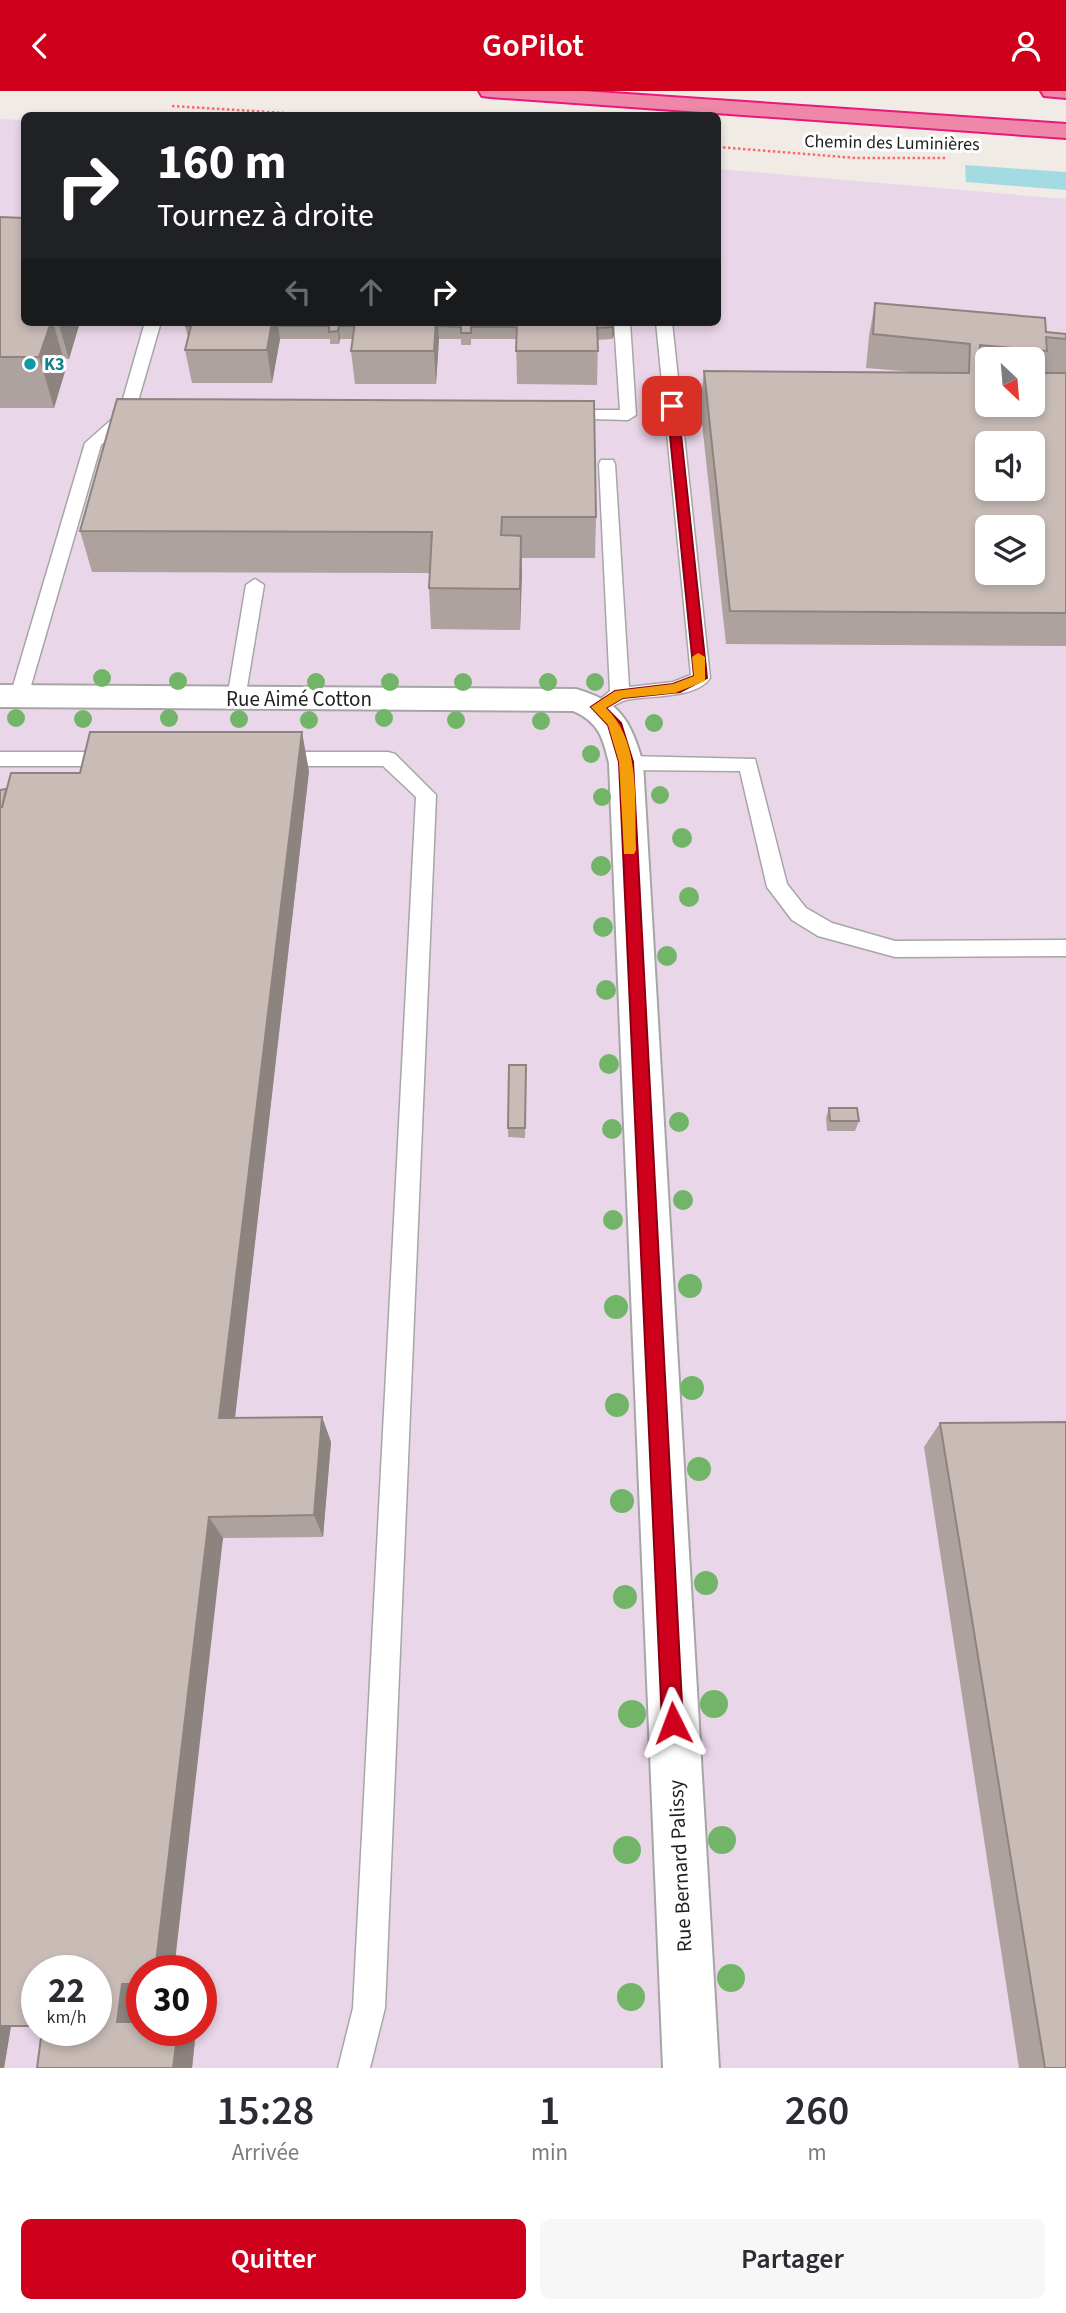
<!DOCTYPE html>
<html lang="fr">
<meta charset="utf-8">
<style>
body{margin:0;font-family:"Source Sans 3",sans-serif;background:#f7f7f7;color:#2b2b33;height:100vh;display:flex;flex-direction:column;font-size:26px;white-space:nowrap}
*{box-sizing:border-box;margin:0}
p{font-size:23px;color:#7c7c81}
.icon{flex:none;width:38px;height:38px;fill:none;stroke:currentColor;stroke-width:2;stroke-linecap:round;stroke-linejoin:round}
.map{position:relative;height:1977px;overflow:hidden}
.side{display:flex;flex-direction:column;background:#fff;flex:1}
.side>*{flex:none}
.guide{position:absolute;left:21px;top:21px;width:700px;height:214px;border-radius:10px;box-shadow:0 4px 10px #0003;background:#202124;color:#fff;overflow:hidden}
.needle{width:46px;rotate:154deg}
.buttons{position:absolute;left:975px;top:256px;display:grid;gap:14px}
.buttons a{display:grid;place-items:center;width:70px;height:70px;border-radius:10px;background:#fff;box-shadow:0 4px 10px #0003;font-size:35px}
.speed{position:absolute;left:21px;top:1864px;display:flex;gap:14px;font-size:35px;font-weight:700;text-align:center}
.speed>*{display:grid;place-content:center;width:91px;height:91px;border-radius:50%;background:#fff;box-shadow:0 4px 10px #0003;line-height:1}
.speed small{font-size:18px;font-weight:400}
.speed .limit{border:10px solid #d22;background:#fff;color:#111}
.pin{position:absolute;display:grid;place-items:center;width:60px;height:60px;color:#fff;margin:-30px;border-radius:14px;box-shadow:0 4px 10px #0006}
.me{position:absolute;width:77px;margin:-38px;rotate:357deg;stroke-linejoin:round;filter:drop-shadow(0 0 5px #0008)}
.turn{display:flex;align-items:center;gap:24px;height:147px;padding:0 21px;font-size:32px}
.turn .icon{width:91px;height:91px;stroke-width:2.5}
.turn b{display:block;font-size:49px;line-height:60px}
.lanes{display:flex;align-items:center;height:66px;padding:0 21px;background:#0003;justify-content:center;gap:35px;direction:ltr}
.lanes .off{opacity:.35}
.eta{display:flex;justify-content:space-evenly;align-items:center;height:119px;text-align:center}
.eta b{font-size:42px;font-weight:600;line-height:49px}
.button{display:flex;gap:14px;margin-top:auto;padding:14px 21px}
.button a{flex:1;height:80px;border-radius:10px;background:#ce001c;color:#fff;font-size:28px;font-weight:600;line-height:80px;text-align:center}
.button a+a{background:#f7f7f7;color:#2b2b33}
header{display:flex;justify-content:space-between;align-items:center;height:91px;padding:0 21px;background:#ce001c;color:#fff;font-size:32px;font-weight:600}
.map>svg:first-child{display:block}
</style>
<header><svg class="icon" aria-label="back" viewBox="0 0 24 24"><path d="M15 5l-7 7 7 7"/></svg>GoPilot<svg class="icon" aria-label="person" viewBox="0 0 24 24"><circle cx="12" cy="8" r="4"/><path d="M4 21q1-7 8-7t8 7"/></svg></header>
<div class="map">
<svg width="1066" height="1977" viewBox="0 0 1066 1977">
<rect width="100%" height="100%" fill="#f1ebe5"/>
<path fill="#ead6e9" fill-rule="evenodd" d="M0,28l24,1v202h694v-153l348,30v1869h-1066zM987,268h45v45h-45zM987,352h45v45h-45zM987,436h45v45h-45zM37,1880h59v59h-59zM142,1880h59v59h-59z"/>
<path fill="#a2dce2" d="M965,74l101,7v18l-100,-8z"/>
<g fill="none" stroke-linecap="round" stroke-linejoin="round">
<g stroke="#a6a6a6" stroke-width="3">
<g id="lane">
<path d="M145,231h16l-27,93 -33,30 -73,251 -2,5h-14l-2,-5 75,-253 34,-30z"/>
<path d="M614,231h16l6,93 -8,5 -71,-2 -2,-3 2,-3 6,-2h57z"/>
<path d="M656,231h16l38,356c-13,21 -62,17 -84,22 -7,2 -13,7 -20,9l-7,-2 -2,-5 13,-11 -11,-227 2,-4h12l2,4 14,223 44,-5 18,-7z"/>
<path d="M255,488l9,6 -19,114 -2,5h-14l-2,-5 19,-114z"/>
<path d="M0,661h114l7,2 3,5 -3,5 -7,2h-114z"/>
<path d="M278,661h110l7,2 41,41 -51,1213 -15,60h-32l15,-60 63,-1211 -33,-31h-105l-7,-2 -3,-5 3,-5z"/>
<path d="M626,665l129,3 32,125 19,24 26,15 63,18 171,-1v16l-171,1 -77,-21 -26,-16 -25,-33 -27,-116 -114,-1 -7,-2 -3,-5 3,-5z"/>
</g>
</g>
<g stroke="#a6a6a6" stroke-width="4">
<path id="street" d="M0,594l576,4c45,13 54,31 67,74l76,1305h-56l-54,-1305c-6,-25 -10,-41 -36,-52l-573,-4z"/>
</g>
<g stroke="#e9187b" stroke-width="4">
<g id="highway">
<path d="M479,0h104l483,33v14l-576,-41 -8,-1z"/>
<path d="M1041,0h25v7l-22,-2z"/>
</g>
</g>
<g stroke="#ff676c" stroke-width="2.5" stroke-dasharray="2.5 2.5" stroke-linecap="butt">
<path d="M172,15l145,9"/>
<path d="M718,56l138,11h90"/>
</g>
<use href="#lane" fill="#fff" fill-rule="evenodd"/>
<use href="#street" fill="#fff" fill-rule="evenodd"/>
<use href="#highway" fill="#ee87a8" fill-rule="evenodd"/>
</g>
<g fill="#72b569">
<circle cx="102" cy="587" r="9"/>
<circle cx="178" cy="590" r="9"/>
<circle cx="316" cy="591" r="9"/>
<circle cx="390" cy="591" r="9"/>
<circle cx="463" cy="591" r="9"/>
<circle cx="548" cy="591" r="9"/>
<circle cx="595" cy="591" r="9"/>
<circle cx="16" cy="627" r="9"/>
<circle cx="169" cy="627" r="9"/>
<circle cx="384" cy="627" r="9"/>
<circle cx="83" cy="628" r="9"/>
<circle cx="239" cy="628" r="9"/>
<circle cx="309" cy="629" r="9"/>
<circle cx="456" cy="629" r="9"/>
<circle cx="541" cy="630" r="9"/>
<circle cx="654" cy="632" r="9"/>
<circle cx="591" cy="663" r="9"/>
<circle cx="660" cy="704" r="9"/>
<circle cx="602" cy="706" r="9"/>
<circle cx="682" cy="747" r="10"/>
<circle cx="601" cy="775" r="10"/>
<circle cx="689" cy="806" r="10"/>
<circle cx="603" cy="836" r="10"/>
<circle cx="667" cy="865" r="10"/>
<circle cx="606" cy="899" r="10"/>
<circle cx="609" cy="973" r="10"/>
<circle cx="679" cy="1031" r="10"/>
<circle cx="612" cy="1038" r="10"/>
<circle cx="683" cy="1109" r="10"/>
<circle cx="613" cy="1129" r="10"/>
<circle cx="690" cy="1195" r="12"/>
<circle cx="616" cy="1216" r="12"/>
<circle cx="692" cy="1297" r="12"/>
<circle cx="617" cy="1314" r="12"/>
<circle cx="699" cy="1378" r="12"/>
<circle cx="622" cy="1410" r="12"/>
<circle cx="706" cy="1492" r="12"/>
<circle cx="625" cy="1506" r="12"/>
<circle cx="714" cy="1613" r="14"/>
<circle cx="632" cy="1623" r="14"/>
<circle cx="722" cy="1749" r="14"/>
<circle cx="627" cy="1759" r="14"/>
<circle cx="731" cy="1887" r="14"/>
<circle cx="631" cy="1906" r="14"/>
</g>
<g fill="#ada29d" fill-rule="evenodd">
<path d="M0,126l24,105h56l-11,37h-5l2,9 -12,40h-54z"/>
<path d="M875,212l171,29 20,2v312l-340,-2 -26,-239 4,-34 209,1 -47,-4 3,-32zM987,268h45v45h-45z"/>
<path d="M184,231l430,1v12l-2,4 -14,1 -1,45 -80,-1 -1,-45h-45v6h-10v-6h-22l-3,45h-81l-4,-33 2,-12h-13l-1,5h-9v-5h-50l-8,44h-80l-7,-33 3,-13z"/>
<path d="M117,308l479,118 -1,41h-73l-2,72 -89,-1 -2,-41 1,-15 -338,-1 -12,-41z"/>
<path d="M309,680l-74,647 87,-1 9,25 -8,95 -100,1 -81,433v21l-4,30 4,8h54l-4,38h-155l59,-97 -85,55 -7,42 2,-1279 74,-16z"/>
<path d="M509,974h17l-1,73 -17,-1z"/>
<path d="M829,1017l30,13 -4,10h-28l-1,-13z"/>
<path d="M940,1332l126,645h-47l-95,-621z"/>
</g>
<g fill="#8d8480">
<path d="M46,231h7l13,46 -12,40 -15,-51z"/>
<path d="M58,231h22l-11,37z"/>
<path d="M272,231h11l-5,4 2,13 -8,44 -5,-33z"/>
<path d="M436,231h4l-2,4 1,13 -3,45 -2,-33z"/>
<path d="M614,232v12l-2,4v-12z"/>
<path d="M339,235l1,13 -1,5 -1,-13z"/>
<path d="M521,445l1,40 -2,54v-41z"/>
<path d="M302,641l7,39 -77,672 -13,-25z"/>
<path d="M322,1326l9,25 -8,95 -9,-22z"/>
<path d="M209,1426l14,21 -49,433h-19z"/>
<path d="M122,1893l20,2 -4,36h-21z"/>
<path d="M0,1935h11l-7,42h-4z"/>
<path d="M178,1939h18l-4,38h-19z"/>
</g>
<g fill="#c9bcb7" stroke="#8d8480" stroke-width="2" fill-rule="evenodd">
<path d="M0,126l24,1v104h27l-12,35h-39z"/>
<path d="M875,212l170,15 1,14 20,2v5l-20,-2 1,14 -67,-6 -1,28h8v31h45v-31h34v240l-336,-2 -26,-240 265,2 1,-29 -97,-10zM987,352h45v45h-45zM987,436h45v45h-45z"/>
<path d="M184,231h8l-1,4h-5z"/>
<path d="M192,231h80l-5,28h-82z"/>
<path d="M279,231h76l-1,4h-15l-1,5 -9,1v-6h-51z"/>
<path d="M355,231h81l-2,29h-83z"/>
<path d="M439,231h78v5h-46v6h-10v-6l-23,-1z"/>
<path d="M517,231h80l1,29h-82z"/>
<path d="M597,231h16l1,1 -2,4 -15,1z"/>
<path d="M117,308l477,2 2,116h-94l-1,18 20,1 -1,53 -91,-1 3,-56 -352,-1z"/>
<path d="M90,641h212l-83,686 103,-1 -8,98 -105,2 -54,454h-13v13h-20l-5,38h25v8h36l-5,38h-136l5,-38h54v-59h-59v55h-37v-1219h2l9,-34h69z"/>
<path d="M6,698l-4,18h-2v-17z"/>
<path d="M509,974h17l-1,63h-17z"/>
<path d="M829,1017h28l2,13h-29z"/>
<path d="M1066,1331v646h-21l-105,-645z"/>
</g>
<path fill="#ce001c" stroke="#860012" stroke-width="2" d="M672,312l6,3 29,272 -27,14 -57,6 -17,10 15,15 12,39 50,961 -3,8 -7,3 -8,-3 -3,-8 -43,-961 -11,-37 -17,-18 24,-16 58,-7 21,-8 -27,-270z"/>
<path fill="#f59e0b" d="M698,562l7,4v24l-30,12 -52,5 -17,10c36,34 28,96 30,142l-2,4h-10l-5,-92 -11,-37 -17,-18 24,-16 58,-7 21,-8 -2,-19z"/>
<circle fill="#0f9aa8" stroke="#fff" stroke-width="2.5" cx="30" cy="273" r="7"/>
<g text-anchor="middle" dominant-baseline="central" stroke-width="6" stroke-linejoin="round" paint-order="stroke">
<g font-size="18" fill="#1f1f1f" stroke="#fff">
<text transform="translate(892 52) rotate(1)">Chemin des Luminières</text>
</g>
<g font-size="18" font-weight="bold" fill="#0d838f" stroke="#fff" text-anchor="start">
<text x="44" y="273">K3</text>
</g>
<g font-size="21" fill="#1f1f1f" stroke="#fff">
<text x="299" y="608">Rue Aimé Cotton</text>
<text transform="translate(680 1775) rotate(-93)">Rue Bernard Palissy</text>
</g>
</g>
</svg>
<div class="buttons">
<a><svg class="needle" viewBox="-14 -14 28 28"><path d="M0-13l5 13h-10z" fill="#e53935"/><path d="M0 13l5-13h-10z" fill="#7c7c81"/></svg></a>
<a><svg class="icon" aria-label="sound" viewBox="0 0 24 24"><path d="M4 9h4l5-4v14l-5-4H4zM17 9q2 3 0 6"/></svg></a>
<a><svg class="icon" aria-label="layers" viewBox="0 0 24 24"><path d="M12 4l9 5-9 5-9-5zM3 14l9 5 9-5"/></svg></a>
</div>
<div class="speed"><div>22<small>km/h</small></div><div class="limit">30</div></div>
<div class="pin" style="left:672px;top:315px;background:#d93025"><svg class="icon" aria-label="arrive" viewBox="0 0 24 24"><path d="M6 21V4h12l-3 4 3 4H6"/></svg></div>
<svg class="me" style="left:673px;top:1632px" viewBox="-20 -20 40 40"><path d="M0-17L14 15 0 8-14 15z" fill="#ce001c" stroke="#fff" stroke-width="4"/></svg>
<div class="guide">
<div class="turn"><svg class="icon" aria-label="right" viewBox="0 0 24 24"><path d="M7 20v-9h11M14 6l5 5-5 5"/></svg><div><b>160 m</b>Tournez à droite</div></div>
<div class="lanes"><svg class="icon off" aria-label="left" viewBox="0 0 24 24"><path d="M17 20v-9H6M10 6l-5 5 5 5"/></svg><svg class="icon off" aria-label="ahead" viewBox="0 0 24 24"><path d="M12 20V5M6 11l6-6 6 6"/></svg><svg class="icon" aria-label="right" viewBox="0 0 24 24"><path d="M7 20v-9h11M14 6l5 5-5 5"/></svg></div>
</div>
</div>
<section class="side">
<div class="eta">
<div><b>15:28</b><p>Arrivée</p></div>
<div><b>1</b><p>min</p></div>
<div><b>260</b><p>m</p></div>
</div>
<div class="button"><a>Quitter</a><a>Partager</a></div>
</section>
